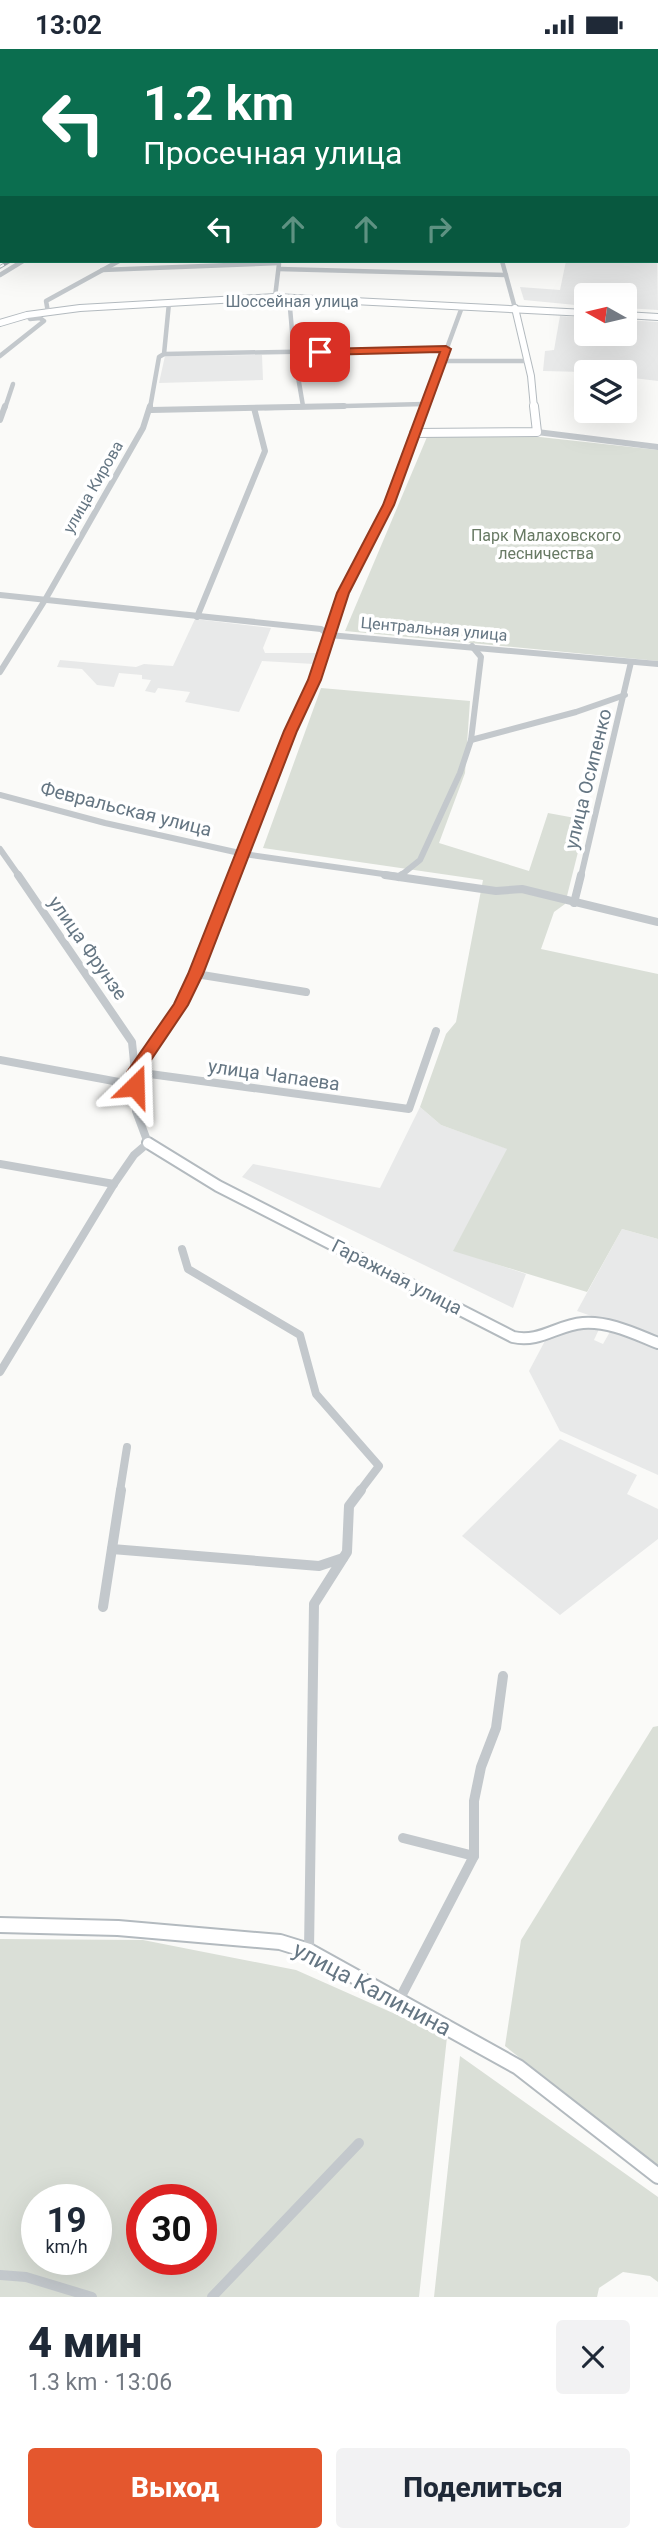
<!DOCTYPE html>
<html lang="ru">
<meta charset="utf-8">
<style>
body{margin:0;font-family:Roboto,sans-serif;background:#f2f2f3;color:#1f2937;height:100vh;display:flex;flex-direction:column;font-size:26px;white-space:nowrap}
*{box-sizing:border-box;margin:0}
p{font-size:23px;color:#747a83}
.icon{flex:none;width:38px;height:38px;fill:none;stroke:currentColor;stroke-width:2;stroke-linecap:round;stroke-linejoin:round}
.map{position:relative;height:2248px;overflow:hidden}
.panel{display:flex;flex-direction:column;background:#fff;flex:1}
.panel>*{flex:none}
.top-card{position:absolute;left:0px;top:0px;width:658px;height:214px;box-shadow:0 7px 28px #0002;background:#0b6e4f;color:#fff;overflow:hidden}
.needle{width:46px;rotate:278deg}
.controls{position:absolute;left:574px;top:234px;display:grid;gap:14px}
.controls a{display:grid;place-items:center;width:63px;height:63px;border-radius:7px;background:#fff;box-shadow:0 7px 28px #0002;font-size:35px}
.speed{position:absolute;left:21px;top:2135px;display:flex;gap:14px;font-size:35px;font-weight:700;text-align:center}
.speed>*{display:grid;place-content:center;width:91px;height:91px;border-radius:50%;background:#fff;box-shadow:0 7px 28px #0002;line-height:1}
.speed small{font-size:18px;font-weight:400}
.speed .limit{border:10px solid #d22;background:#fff;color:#111}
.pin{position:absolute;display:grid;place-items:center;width:60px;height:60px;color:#fff;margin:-30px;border-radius:14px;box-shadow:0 4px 10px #0006}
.me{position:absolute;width:77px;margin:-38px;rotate:22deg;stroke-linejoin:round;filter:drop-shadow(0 0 5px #0008)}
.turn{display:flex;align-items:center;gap:24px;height:147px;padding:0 28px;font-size:32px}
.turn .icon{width:91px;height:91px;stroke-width:2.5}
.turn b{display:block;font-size:49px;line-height:60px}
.lanes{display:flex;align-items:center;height:66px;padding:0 28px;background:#0003;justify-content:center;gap:35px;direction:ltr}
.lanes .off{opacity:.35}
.round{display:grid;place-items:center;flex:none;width:74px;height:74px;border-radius:7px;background:#f2f2f3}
.headline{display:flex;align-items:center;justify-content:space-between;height:119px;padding:0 28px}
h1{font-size:42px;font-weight:800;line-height:52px}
.cta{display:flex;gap:14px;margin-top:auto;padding:14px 28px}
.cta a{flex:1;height:80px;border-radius:7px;background:#e4572e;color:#fff;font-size:28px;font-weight:800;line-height:80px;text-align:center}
.cta a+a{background:#f2f2f3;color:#1f2937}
.status{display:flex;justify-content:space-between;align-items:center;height:49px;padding:0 35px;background:#fff;direction:ltr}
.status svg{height:19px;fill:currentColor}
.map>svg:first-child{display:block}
</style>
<div class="status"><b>13:02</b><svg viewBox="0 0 49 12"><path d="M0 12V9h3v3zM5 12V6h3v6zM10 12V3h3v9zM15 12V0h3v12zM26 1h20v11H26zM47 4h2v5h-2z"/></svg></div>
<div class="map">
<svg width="658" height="2248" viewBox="0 0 658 2248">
<rect width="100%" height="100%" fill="#fafaf8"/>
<g fill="#e8e9e9">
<path d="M656,126l2,135 -33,-2v-12h-39v10l-62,-6 -4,-13 40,3 6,-29h90z"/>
<path d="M560,267l26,2v16h39v-14l33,2v59l-33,-4v-4l-82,-2 2,-20 9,-1z"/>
<path d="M262,306l1,25 -104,3 6,-27z"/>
<path d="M195,570l76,9 -8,20 2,5h53l-4,11 -52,-3 -23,51 -54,-10 5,-10 -32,-4 -3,5 -10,-2 6,-11 -9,-1v-4l-23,-2 -5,14 -17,-2 -15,-16 -25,-2 3,-7 76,7 8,-3 29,2z"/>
<path d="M420,1058l21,18 67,24 -54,101 72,24 -13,34 -271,-131 11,-13 127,24z"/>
<path d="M622,1180l36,10v100l-81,-28z"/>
<path d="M584,1276l16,2 -6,13 9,4 8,-14 47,17v128l-98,-44 -31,-60 18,-34z"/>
<path d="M560,1390l77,36 -10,19 31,15v30l-98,76 -98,-79z"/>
</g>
<g fill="#dadfd7" fill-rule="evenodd">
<path d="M427,388h113l118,13v211l-313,-30z"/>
<path d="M321,639l149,13 -5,72 -26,70 90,28 19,-58 38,7 -21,84 -11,8 -13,37 117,25v265l-36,-10 -35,63 -134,-41 54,-102 -66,-24 -21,-18 26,-73 10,-12 27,-142 -220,-32z"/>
<path d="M658,1677v442l-153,-122 16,-106 132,-213z"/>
<path d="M0,1890l143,1 153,30 151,67 -28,260h-419zM37,2151h59v59h-59zM142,2151h59v59h-59z"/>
<path d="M460,2007l198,141v85l-8,-6 -27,-4 -24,16 -2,9h-163z"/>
</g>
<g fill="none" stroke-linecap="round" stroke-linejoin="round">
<g stroke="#b3babf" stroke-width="8">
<g id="secondary-far3">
<path d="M22,2l4,-2"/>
<path d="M366,2l3,-2"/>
<path d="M515,259l16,68 3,32"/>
<path d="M625,266l33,2"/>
<path d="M0,274l27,-8 53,-7 195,-11 311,16"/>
</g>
</g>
<g stroke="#b3babf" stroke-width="10">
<path id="secondary-far2" d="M414,384l123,-1 -3,-26"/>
</g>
<g stroke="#b3babf" stroke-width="14">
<path id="secondary-far1" d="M148,1094l70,43 295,151c27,6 44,-12 70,-14 26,-2 52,11 75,20"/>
</g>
<g stroke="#b3babf" stroke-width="18">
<path id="secondary" d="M0,1876l118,3 162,14 29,9 209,116 140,109"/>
</g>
<g stroke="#c3c8cc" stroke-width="4.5">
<path d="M612,0l8,2"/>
<path d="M161,2l3,-2"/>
<path d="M238,2l4,-2"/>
<path d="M425,2l3,-2"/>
<path d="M510,2l4,-2"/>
<path d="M581,2l3,-2"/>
<path d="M502,212l13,47"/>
<path d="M279,220l227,6"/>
<path d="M102,221l177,-7"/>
<path d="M0,226l23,-14"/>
<path d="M275,248l4,-33"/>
<path d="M289,248l5,56 9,53"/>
<path d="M48,263l-2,-11 73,-40"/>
<path d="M164,305l282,-5"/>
<path d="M0,307l44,-35 -4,-3 -10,1 -3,-4"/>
<path d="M443,312h84"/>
<path d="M5,359l8,-24"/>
<path d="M150,359l9,-51 5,-3 5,-51"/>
<path d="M265,359l159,-4"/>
<path d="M425,359l37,-101"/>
</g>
<g stroke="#c3c8cc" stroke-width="6">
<path d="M151,361l193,-4"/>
<path d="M0,371l5,-14"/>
<path d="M537,383l121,15"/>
<path d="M0,546l321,34 8,6 329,29"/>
<path d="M197,568l68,-166 -11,-43"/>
<path d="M0,623l45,-72 98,-172 7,-22"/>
<path d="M471,691l105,-28 49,-17"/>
<path d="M0,746l105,28 139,31 153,22"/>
<path d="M0,800l19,27"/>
<path d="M234,827l56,-145 24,-51 29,-87 46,-89 36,-98"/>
<path d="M400,827l20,-16 40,-87 11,-33 10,-83 -9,-11"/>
<path d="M581,827l50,-214"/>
</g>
<g stroke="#c3c8cc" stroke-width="8">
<path d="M18,826l114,167 3,30 274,37 27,-78"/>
<path d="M385,826l111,16 26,-2 136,33"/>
<path d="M399,828l3,-2"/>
<path d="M574,854l7,-28"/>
<path d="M196,925l110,18"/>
<path d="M0,1011l135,25"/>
<path d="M0,1115l114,20"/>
<path d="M182,1200l6,20 112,66 16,59 63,72 -19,25"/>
<path d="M0,1323l114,-188 20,-29 14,-12 -12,-32 -1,-39 46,-67 15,-31 38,-99"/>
<path d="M120,1442l7,-44"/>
</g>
<g stroke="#c3c8cc" stroke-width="10">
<path d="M112,1500l207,17 24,-8"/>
<path d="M103,1558l18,-117"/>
<path d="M403,1789l71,18"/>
<path d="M309,1902l5,-347 33,-52 2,-46 12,-16"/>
<path d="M398,1953l76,-146v-55l7,-34 15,-39 7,-52"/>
<path d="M0,2226l26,2 66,20"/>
<path d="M212,2248l147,-154"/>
</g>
<use href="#secondary-far3" stroke="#fff" stroke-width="6"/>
<use href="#secondary-far2" stroke="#fff" stroke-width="8"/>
<use href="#secondary-far1" stroke="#fff" stroke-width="10"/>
<use href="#secondary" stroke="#fff" stroke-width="14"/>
<g stroke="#a2aab0" stroke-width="3.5">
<g id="rail">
<path d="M395,2l4,-2"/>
<path d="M0,218l10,-6"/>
</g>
</g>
<use href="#rail" stroke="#fff" stroke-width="2" stroke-dasharray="4.5" stroke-linecap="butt"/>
</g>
<path fill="#e4572e" stroke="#94391e" stroke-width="2" d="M446,297l5,3 -57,156 -45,88 -28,87 -24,51 -94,243 -15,31 -45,67 -3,17h-11l-2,-17 47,-68 14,-30 96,-243 24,-51 29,-87 46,-88 57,-153 -120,3 -5,-3 5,-3z"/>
<g text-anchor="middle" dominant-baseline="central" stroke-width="7" stroke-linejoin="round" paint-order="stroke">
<g font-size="16" fill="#657683" stroke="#fff">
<text x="292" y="252">Шоссейная улица</text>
<text transform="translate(93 438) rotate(-60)">улица Кирова</text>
<text transform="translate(434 580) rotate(5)">Центральная улица</text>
</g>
<g font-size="16" fill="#687a64" stroke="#fff">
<text x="546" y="486">Парк Малаховского<tspan x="546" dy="18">лесничества</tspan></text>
</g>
<g font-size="19" fill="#657683" stroke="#fff">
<text transform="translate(588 730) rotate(-76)">улица Осипенко</text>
<text transform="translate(126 760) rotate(14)">Февральская улица</text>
<text transform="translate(88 899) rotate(55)">улица Фрунзе</text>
<text transform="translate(274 1026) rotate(8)">улица Чапаева</text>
<text transform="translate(397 1228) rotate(27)">Гаражная улица</text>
</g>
<g font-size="23" fill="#657683" stroke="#fff">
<text transform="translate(372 1940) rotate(28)">улица Калинина</text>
</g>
</g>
</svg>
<div class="controls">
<a><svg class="needle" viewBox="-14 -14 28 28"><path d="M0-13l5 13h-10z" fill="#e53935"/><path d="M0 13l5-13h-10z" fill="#747a83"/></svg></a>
<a><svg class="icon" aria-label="layers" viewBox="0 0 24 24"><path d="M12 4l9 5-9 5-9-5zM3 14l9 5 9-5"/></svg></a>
</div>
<div class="speed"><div>19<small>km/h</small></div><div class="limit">30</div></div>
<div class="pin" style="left:320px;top:303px;background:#d93025"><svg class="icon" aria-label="arrive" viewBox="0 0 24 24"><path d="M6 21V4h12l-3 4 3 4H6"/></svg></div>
<svg class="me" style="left:135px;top:1037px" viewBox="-20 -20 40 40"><path d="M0-17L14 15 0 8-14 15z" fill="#e4572e" stroke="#fff" stroke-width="4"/></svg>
<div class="top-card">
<div class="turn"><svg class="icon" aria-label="left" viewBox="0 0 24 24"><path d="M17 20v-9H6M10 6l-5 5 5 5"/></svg><div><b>1.2 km</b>Просечная улица</div></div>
<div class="lanes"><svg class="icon" aria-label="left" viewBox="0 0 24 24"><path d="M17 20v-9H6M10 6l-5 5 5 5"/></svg><svg class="icon off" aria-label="ahead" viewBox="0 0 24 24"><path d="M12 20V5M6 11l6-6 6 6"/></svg><svg class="icon off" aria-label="ahead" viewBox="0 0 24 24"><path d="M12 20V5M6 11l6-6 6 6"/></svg><svg class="icon off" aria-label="right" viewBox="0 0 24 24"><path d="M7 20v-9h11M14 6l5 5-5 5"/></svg></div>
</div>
</div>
<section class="panel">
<div class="headline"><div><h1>4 мин</h1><p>1.3 km · 13:06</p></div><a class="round"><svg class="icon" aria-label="close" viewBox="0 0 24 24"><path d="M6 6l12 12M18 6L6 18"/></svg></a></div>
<div class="cta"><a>Выход</a><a>Поделиться</a></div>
</section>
